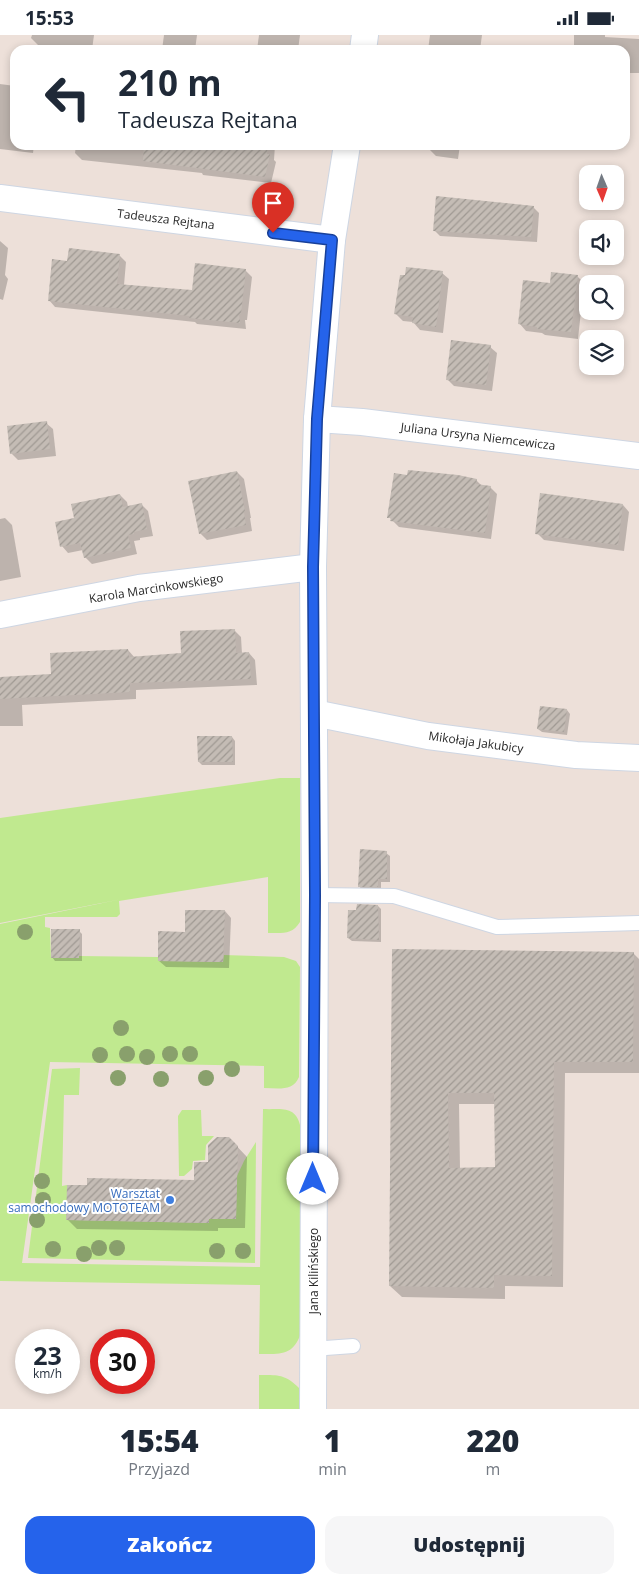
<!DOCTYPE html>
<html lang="pl">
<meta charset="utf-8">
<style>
body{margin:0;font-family:"Open Sans",sans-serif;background:#f6f6f7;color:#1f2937;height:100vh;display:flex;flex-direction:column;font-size:19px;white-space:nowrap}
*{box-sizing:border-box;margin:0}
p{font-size:16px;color:#747a83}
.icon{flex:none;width:28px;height:28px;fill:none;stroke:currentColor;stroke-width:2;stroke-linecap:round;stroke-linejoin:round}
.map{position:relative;height:1374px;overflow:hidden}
.sheet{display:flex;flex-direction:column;background:#fff;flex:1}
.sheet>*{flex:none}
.hud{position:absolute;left:10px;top:10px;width:620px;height:105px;border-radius:15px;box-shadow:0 2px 8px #0003;background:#fff;color:#1f2937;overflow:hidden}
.needle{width:32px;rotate:178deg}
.fabs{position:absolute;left:579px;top:130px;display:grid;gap:10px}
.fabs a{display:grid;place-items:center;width:45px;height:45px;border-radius:10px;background:#fff;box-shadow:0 2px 8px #0003;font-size:25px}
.speed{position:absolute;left:15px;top:1294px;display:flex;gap:10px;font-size:25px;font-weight:700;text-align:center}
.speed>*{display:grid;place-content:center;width:65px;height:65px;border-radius:50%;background:#fff;box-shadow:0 2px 8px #0003;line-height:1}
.speed small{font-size:12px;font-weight:400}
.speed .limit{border:8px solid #d22;background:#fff;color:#111}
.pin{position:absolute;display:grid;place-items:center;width:42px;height:42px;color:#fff;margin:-51px -21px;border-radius:50% 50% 50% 0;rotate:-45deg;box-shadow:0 0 5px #0007}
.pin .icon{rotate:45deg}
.me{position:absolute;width:55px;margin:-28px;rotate:0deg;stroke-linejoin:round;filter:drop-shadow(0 0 4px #0008)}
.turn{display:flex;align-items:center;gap:18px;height:105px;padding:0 25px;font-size:22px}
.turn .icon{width:65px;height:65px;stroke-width:2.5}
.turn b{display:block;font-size:35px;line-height:42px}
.eta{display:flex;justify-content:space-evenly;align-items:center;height:85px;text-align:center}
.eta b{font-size:30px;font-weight:800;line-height:35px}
.cta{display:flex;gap:10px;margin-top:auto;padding:10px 25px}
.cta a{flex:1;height:58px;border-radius:15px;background:#2563eb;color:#fff;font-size:20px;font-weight:800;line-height:58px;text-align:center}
.cta a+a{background:#f6f6f7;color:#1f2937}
.status{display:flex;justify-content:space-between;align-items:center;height:35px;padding:0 25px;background:#fff;direction:ltr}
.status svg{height:14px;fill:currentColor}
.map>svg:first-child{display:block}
</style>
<div class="status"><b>15:53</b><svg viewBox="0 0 49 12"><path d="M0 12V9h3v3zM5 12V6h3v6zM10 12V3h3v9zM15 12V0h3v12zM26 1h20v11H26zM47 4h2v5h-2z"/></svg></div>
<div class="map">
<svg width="639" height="1374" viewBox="0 0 639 1374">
<defs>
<pattern id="building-hatch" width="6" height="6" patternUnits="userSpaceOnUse" patternTransform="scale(1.25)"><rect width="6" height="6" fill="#c4bcb5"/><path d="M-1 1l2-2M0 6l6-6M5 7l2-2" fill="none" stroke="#9f9993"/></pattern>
</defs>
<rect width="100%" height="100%" fill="#ede0d9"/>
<g fill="#c0e98f">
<path d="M280,743h20v144c-8,13 -18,11 -32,11v-56l-149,24 1,13 -3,3h-72v10l5,1 1,30h28v-2l79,1v4l65,1 1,-7 60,2 12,4 4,6 -1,110c-6,15 -22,11 -35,11v-22l-214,-4 -28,201 238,4 3,-158c17,1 32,-4 37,16l1,208c-8,23 -20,21 -42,21l1,-69 -260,-4v-357l122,-25 -122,24v-105z"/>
<path d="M80,1033l-1,27h-15l-2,91 5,-1v35l141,3 1,-4h27l1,-43 7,-15 12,-19 -1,121 -227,-5 24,-189z"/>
<path d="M182,1075h19l1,26h12l-8,9 -1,15 -12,1 -1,8 -8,7h-5l-1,-60z"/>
<path d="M259,1340c19,0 26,-1 40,13v21h-40z"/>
</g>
<g fill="#0003" fill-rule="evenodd">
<path d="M32,0h62l-2,15 -54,-5 -7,-7z"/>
<path d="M164,0h33l-2,15h-33z"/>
<path d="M259,0h41l-2,15h-41z"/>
<path d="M430,0h52l-2,15h-52z"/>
<path d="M574,0h31v2l34,2v34h-14v-23h-51z"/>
<path d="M0,49l15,2v59h19l-1,8 -33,-4z"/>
<path d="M76,110h199l-1,15 2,2 -5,21 -68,-8 -1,-2 -120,-13 -7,-7z"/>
<path d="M425,110h35l-2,14 -22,-3 -7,-7 1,-3z"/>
<path d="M533,172l6,6 -2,29 -97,-6 -6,-6z"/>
<path d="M0,206l8,7 -3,27 3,4 -5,21 -3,-1z"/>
<path d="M120,221l6,6 -2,23 69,6 52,-21 7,7 -5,43h-2l1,9 -49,-5 -2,-2 -140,-15 -6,-7 20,-37z"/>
<path d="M442,238l7,6 -6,54 -23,-3 -7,-8 -10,-1 -7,-7z"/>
<path d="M577,241l7,7 -6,56 -33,-4 -3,-2 -16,-2 -6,-7 31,-40z"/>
<path d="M490,312l7,6 -5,38 -38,-5 -7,-7z"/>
<path d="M46,388l7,6 3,27 -38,4 -7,-7z"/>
<path d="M237,437l7,7 7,39h-1l2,13 -45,9 -7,-7z"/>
<path d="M476,445l6,6 8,1 7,7 -6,45 -92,-12 -10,-10z"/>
<path d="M120,460l7,7 1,5 13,-3 7,7 5,25 -13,2v2l-6,1 3,13 -45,10 -7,-7 -2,-7 -15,3 -6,-7 13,-27z"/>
<path d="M623,470l6,7 -5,39 -80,-11 -7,-7z"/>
<path d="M5,483l7,7 9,52 -21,4v-62z"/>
<path d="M234,595l7,7 1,17 7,-1 6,7 2,25 -121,5v9l-114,6 1,21h-23v-48l52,-3 76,-25 7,8 48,-4z"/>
<path d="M567,675l3,4 -3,21 -25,-3 -4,-3z"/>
<path d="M232,702l3,4v24h-33l-3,-3z"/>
<path d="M386,818l4,3v26h-9v8h-19l-3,-4z"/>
<path d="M378,871l3,3v33l-29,-1 -4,-3z"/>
<path d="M225,876l6,7 -2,50 -63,-1 -7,-6 27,-28z"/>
<path d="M79,896l3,3v27h-27l-3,-4z"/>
<path d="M393,915l240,3 6,6v114h-74l-2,214 -58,-1v13l-103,-2 -12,-11zM459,1069h37l1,64 -37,1z"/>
<path d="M229,1103l18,19 -2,71h-27v3l-141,-2 -9,-9 20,-33 107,-6z"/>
</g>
<g fill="url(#building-hatch)" fill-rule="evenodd">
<path d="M144,110h124l-1,9h3l-5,23 -122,-16z"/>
<path d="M436,161l98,10 -3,31 -98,-6z"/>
<path d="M69,213l51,6 -3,30 75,6 3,-27 51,6 -5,45h-2l1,9 -51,-5 1,-2 -142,-15 4,-42 15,2z"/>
<path d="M406,232l37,4 -7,56 -24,-4 1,-6 -19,-3 6,-39h5z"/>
<path d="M551,237l27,3 -7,57 -34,-3v-2l-19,-3 5,-44 27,3z"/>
<path d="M451,305l40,5 -5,40 -40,-5z"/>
<path d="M47,386l3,28 -40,5 -3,-28z"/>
<path d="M408,435l50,5 19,4 -1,5 15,2 -6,47 -95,-12 1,-3h-4l7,-45 13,2z"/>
<path d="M237,436l8,40 -1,1 2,13 -47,9 -11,-53z"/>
<path d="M540,458l83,11 -5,41 -83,-11z"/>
<path d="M120,459l3,13 19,-4 5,26 -13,3v2l-6,1 3,13 -47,10 -4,-15 -20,4 -5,-25 19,-4 -3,-14z"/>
<path d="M235,594l1,24 13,-1 2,27 -121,4v9l-130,7v-22l51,-3 -1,-21 78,-4 1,8 52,-4 -1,-22z"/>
<path d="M540,671l27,3 -3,23 -27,-3z"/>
<path d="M197,701h35l1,26h-35z"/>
<path d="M360,814l27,2v28h-9v8h-20z"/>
<path d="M357,869l21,1 1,35 -32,-2 1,-28h8z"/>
<path d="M185,875h40l-2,52 -65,-1v-30l27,1z"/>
<path d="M51,894h29l-1,29h-28z"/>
<path d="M392,914l242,3 -1,110h-79l-2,214 -58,-1v13l-105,-2zM448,1058h46l1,74 -46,1z"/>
<path d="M217,1102h12l9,9 -2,73h-27v4l-143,-3 1,-35h20v-7l107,2v-18h14v-17z"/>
</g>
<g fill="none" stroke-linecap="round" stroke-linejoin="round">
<g stroke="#ced6e3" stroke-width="16">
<g id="lane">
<path d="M315,860l79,1 103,31 142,-4"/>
<path d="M312,1314l41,-3"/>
</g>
</g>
<g stroke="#ced6e3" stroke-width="28">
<g id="street">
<path d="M363,15l2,-15"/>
<path d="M0,163l332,42"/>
<path d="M317,384l45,3 277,34"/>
<path d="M0,580l139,-27 174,-21"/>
<path d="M314,678l114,23 148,19 63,3"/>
<path d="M313,1374l2,-514 -2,-328 4,-148 15,-179 15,-95"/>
</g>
</g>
<use href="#lane" stroke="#fff" stroke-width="14"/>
<use href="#street" stroke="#fff" stroke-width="26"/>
</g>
<g fill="#89a06c">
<circle cx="25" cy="897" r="8"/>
<circle cx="121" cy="993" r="8"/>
<circle cx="127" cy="1019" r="8"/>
<circle cx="170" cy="1019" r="8"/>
<circle cx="190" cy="1019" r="8"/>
<circle cx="100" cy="1020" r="8"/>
<circle cx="147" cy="1022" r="8"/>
<circle cx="232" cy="1034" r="8"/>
<circle cx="118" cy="1043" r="8"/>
<circle cx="206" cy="1043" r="8"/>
<circle cx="161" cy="1044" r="8"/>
<circle cx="42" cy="1146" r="8"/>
<circle cx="43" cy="1165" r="8"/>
<circle cx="37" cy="1185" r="8"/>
<circle cx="99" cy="1213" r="8"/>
<circle cx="117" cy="1213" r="8"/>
<circle cx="53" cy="1214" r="8"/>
<circle cx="217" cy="1216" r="8"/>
<circle cx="243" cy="1216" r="8"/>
<circle cx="84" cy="1219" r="8"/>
</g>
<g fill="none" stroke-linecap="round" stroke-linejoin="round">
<g stroke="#184099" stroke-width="12">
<path id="route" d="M273,198l59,7 -15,179 -4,148 2,328 -2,284"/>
</g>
<use href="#route" stroke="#2563eb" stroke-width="9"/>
</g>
<circle fill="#3f7fe0" stroke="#fff" stroke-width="2" cx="170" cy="1165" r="5"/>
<g text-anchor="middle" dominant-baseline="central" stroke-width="4" stroke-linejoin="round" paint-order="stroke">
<g font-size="12" fill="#292929" stroke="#fff">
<text transform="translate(166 184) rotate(7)">Tadeusza Rejtana</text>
<text transform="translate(478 401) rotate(7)">Juliana Ursyna Niemcewicza</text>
<text transform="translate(156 553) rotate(-9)">Karola Marcinkowskiego</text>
<text transform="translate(476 707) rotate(8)">Mikołaja Jakubicy</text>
<text transform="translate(313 1236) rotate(-90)">Jana Kilińskiego</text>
</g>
<g font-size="12" fill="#366cbe" stroke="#fff" text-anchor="end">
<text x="160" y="1158">Warsztat<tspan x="160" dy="14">samochodowy MOTOTEAM</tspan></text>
</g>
</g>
</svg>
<div class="fabs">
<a><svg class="needle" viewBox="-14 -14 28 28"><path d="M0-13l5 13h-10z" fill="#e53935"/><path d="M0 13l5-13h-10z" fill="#747a83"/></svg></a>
<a><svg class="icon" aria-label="sound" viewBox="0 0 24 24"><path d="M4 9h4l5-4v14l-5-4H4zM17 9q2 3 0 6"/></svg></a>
<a><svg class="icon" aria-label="search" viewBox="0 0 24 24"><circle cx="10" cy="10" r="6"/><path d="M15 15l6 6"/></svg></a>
<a><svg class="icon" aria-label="layers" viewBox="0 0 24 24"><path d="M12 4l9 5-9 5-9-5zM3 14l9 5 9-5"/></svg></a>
</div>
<div class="speed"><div>23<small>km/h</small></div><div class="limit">30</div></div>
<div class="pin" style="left:273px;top:198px;background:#d93025"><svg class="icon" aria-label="arrive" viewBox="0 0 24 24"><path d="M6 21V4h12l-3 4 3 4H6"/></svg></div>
<svg class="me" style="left:313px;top:1144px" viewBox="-20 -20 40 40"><circle r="19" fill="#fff"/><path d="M0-13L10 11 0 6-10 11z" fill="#2563eb"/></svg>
<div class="hud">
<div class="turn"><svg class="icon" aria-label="left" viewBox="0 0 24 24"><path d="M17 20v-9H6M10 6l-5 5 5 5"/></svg><div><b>210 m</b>Tadeusza Rejtana</div></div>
</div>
</div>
<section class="sheet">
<div class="eta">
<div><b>15:54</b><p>Przyjazd</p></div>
<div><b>1</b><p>min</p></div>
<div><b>220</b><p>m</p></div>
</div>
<div class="cta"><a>Zakończ</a><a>Udostępnij</a></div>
</section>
